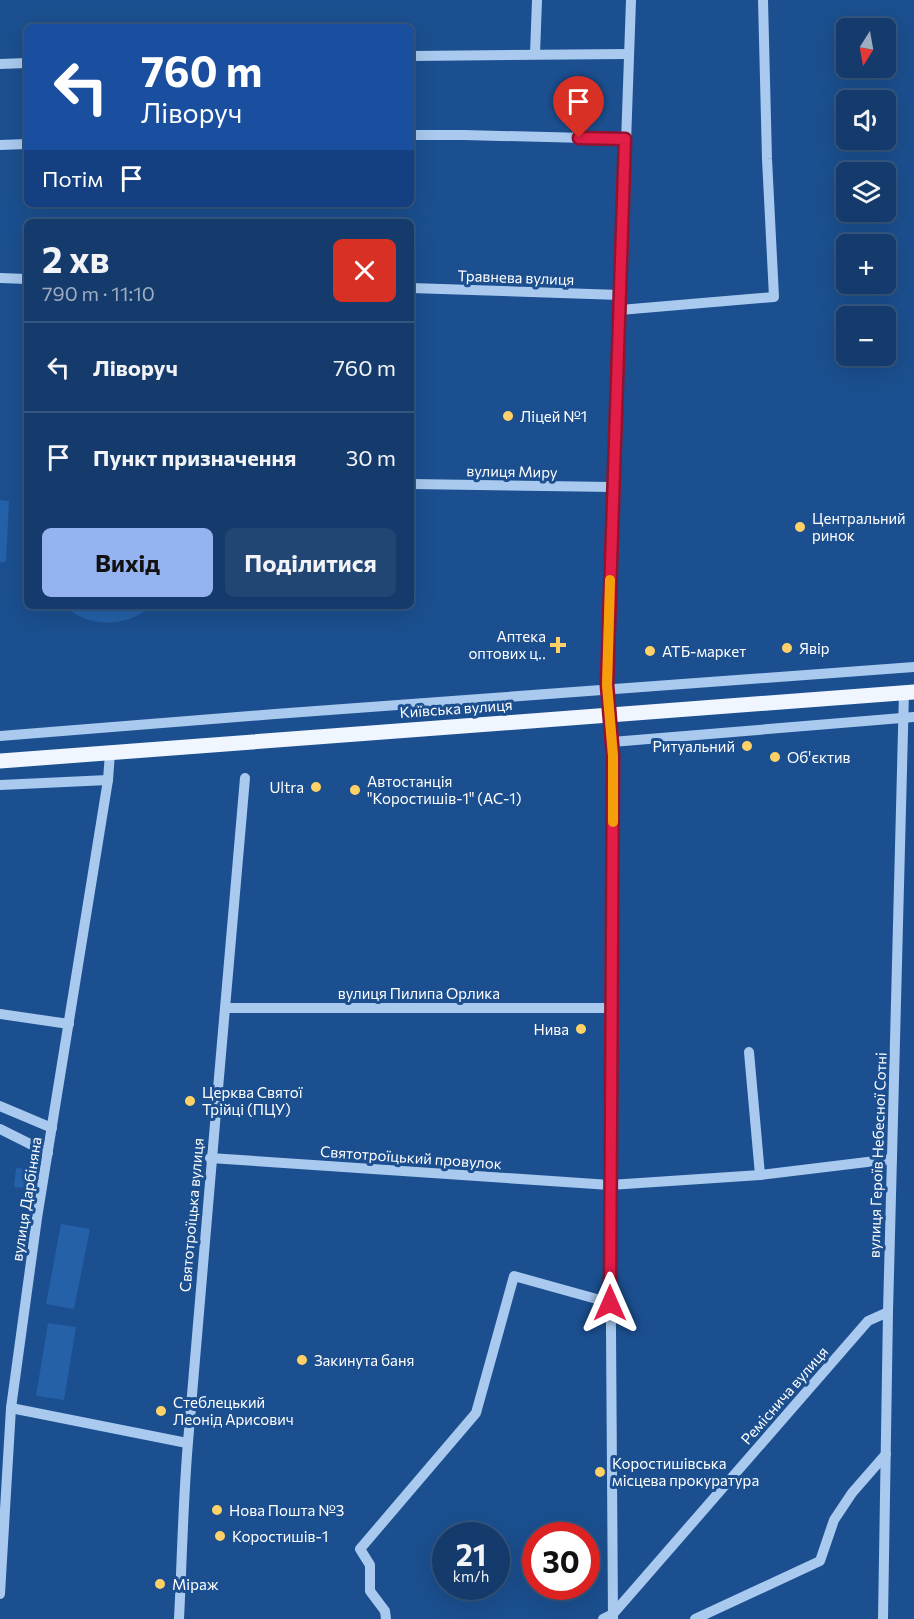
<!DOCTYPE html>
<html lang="uk">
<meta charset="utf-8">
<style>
body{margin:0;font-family:Commissioner,sans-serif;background:#214673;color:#f1f3f6;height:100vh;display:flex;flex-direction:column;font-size:22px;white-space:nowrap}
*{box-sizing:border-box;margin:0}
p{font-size:20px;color:#9dadc1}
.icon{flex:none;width:33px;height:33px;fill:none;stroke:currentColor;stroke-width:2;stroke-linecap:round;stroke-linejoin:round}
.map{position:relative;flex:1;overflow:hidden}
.side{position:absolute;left:24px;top:219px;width:390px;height:390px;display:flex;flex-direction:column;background:#143b6b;border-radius:9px;box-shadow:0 6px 24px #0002,0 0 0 2px #33557e}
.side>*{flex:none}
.hud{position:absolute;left:24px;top:24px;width:390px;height:183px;border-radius:9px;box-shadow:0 6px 24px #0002,0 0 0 2px #33557e;background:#1a4fa0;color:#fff;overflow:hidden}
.needle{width:39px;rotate:191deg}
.controls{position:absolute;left:836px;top:18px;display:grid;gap:12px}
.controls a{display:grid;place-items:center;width:60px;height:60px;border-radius:9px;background:#143b6b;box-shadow:0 6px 24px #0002,0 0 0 2px #33557e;font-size:30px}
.speed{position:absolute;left:432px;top:1522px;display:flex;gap:12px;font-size:30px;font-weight:700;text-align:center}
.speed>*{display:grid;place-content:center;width:78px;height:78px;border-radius:50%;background:#143b6b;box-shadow:0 6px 24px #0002,0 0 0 2px #33557e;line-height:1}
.speed small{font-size:15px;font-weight:400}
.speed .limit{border:9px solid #d22;background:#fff;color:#111}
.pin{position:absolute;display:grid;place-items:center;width:51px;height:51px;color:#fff;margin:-62px -26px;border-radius:50% 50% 50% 0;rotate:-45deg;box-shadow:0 0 6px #0007}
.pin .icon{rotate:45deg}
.me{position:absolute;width:66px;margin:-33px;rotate:0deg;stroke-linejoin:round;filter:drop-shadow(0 0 4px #0008)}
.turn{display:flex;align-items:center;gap:21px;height:126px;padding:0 18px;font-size:27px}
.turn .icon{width:78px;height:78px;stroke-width:2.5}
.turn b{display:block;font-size:42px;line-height:51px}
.then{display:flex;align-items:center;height:57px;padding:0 18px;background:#0003;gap:12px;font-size:22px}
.round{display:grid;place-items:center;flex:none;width:63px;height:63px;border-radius:9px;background:#214673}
.summary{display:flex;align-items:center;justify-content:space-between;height:102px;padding:0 18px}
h1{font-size:36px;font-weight:700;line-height:45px}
.primary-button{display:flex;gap:12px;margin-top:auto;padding:12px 18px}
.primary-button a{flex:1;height:69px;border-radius:9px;background:#95b2f1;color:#111;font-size:24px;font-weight:700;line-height:69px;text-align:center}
.primary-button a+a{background:#214673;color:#f1f3f6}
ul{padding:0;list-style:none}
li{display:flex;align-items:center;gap:18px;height:90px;padding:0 18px;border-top:2px solid #33557e}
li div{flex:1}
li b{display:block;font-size:22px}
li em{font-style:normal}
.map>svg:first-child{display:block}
</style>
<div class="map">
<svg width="914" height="1619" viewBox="0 0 914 1619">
<defs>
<pattern id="grass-tufts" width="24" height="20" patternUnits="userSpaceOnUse" patternTransform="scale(1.5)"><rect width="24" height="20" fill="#2461a8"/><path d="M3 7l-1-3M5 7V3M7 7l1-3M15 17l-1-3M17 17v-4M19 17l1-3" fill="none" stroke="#4579b5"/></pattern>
</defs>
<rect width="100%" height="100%" fill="#1b4f8f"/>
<path fill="url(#grass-tufts)" d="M16,1168l20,2 -2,19 -20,-2z"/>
<g fill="#2461a8">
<path d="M0,500l9,1 -3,61h-6z"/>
<path d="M65,606h86c-24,22 -63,22 -86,0z"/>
<path d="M61,1224l29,5 -16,80 -28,-5z"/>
<path d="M48,1323l28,4 -12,73 -28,-4z"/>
</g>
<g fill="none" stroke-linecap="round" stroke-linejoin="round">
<g stroke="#a9c9ee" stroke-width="10">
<path d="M535,54l2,-54"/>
<path d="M411,56l217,-2"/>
<path d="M0,64l27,-1"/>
<path d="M411,135h53l161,4"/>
<path d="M0,145l27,-1"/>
<path d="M0,278l27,1"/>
<path d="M411,288l209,7"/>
<path d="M620,310l154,-13 -7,-138 -4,-159"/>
<path d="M411,484l202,3"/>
<path d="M0,736l275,-22 639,-47"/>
<path d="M612,742l302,-25"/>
<path d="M0,785l108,-5"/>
<path d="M226,1008h386"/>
<path d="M0,1014l69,10"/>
<path d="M749,1052l11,123"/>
<path d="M0,1106l52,22"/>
<path d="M0,1129l48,24"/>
<path d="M210,1158l400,27 150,-10 132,-16"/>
<path d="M11,1408l176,35"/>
<path d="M0,1594l11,-186 26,-190 71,-438 2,-27"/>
<path d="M179,1619c3,-59 4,-118 9,-177 17,-221 39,-443 57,-664"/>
<path d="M386,1619l-1,-8 -15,-20v-26l-10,-16 116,-136 38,-137 97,27"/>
<path d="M603,1619l10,-5 255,-293 20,-9"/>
<path d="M613,1619l-3,-434 3,-429 -6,-71 24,-685"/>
<path d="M695,1619l125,-58 14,-41 18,-27 34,-39"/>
<path d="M883,1619l5,-307 16,-620"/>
</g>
<path stroke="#f0f6ff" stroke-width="15" d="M0,761l914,-69"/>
</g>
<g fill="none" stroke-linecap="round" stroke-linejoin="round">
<g stroke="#92132f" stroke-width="15">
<path id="route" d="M579,138l46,1 -18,546 6,71 -3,547"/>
</g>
<use href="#route" stroke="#e11d48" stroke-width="10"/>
<path stroke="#f59e0b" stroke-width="10" d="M610,580l-3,105 6,71v66"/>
</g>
<g fill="#ffd166" stroke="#1b4f8f" stroke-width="2">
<circle cx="508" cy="416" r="6"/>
<circle cx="800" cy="527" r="6"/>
<path d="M555 636h6v6h6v6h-6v6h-6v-6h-6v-6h6z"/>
<circle cx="787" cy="648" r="6"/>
<circle cx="650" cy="651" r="6"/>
<circle cx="747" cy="746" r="6"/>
<circle cx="775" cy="757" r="6"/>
<circle cx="316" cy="787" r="6"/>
<circle cx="355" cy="790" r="6"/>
<circle cx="581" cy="1029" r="6"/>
<circle cx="190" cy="1101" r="6"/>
<circle cx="302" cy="1360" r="6"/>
<circle cx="161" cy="1411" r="6"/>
<circle cx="600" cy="1472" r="6"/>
<circle cx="217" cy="1510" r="6"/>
<circle cx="220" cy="1536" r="6"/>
<circle cx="160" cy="1584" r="6"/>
</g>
<g text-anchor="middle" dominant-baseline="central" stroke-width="6" stroke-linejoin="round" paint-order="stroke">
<g font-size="15" fill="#fff" stroke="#1b4f8f">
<text transform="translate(516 277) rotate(2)">Травнева вулиця</text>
<text transform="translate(512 471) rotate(1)">вулиця Миру</text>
<text transform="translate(456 708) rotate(-4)">Київська вулиця</text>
<text x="419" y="993">вулиця Пилипа Орлика</text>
<text transform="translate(877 1155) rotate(-88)">вулиця Героїв Небесної Сотні</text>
<text transform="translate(411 1157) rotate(4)">Святотроїцький провулок</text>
<text transform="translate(26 1199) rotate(-81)">вулиця Дарбіняна</text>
<text transform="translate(191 1215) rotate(-85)">Святотроїцька вулиця</text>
<text transform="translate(784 1395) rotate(-49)">Реміснича вулиця</text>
</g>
<g font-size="15" fill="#fff" stroke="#1b4f8f" text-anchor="start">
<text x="520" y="416">Ліцей №1</text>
<text x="812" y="518">Центральний<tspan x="812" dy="17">ринок</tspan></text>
<text x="546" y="636" text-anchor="end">Аптека<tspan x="546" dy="17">оптових ц‥</tspan></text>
<text x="799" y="648">Явір</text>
<text x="662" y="651">АТБ-маркет</text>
<text x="735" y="746" text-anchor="end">Ритуальний</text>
<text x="787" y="757">Об'єктив</text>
<text x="367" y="781">Автостанція<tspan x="367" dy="17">"Коростишів-1" (АС-1)</tspan></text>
<text x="304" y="787" text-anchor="end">Ultra</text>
<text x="569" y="1029" text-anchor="end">Нива</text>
<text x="202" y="1092">Церква Святої<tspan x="202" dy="17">Трійці (ПЦУ)</tspan></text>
<text x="314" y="1360">Закинута баня</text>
<text x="173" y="1402">Стеблецький<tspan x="173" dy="17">Леонід Арисович</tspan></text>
<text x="612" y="1463">Коростишівська<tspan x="612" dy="17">місцева прокуратура</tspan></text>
<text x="229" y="1510">Нова Пошта №3</text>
<text x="232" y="1536">Коростишів-1</text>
<text x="172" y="1584">Міраж</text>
</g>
</g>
</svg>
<div class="controls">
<a><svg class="needle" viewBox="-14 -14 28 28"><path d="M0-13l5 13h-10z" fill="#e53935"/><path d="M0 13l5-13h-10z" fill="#9dadc1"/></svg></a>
<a><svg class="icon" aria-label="sound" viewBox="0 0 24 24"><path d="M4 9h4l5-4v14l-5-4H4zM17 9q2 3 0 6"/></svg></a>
<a><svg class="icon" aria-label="layers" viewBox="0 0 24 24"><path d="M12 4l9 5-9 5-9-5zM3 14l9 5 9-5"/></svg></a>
<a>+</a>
<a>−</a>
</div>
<div class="speed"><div>21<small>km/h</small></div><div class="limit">30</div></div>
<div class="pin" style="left:579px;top:138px;background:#d93025"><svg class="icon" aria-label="arrive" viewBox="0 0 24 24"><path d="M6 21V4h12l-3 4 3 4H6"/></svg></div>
<svg class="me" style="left:610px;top:1303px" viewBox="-20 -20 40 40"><path d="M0-17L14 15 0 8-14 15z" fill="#e11d48" stroke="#fff" stroke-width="4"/></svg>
<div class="hud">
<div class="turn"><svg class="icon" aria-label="left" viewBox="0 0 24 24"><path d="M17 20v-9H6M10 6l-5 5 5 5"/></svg><div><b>760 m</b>Ліворуч</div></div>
<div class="then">Потім<svg class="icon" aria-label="arrive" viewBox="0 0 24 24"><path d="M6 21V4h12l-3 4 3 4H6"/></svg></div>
</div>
<section class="side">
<div class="summary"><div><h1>2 хв</h1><p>790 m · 11:10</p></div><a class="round" style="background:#d93025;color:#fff"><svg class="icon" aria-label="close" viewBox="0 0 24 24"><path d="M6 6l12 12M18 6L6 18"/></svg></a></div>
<ul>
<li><svg class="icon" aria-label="left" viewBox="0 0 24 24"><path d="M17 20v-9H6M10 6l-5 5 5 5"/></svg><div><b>Ліворуч</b></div><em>760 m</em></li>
<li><svg class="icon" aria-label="arrive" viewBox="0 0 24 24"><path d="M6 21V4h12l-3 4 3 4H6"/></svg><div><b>Пункт призначення</b></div><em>30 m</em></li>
</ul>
<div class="primary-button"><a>Вихід</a><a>Поділитися</a></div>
</section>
</div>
